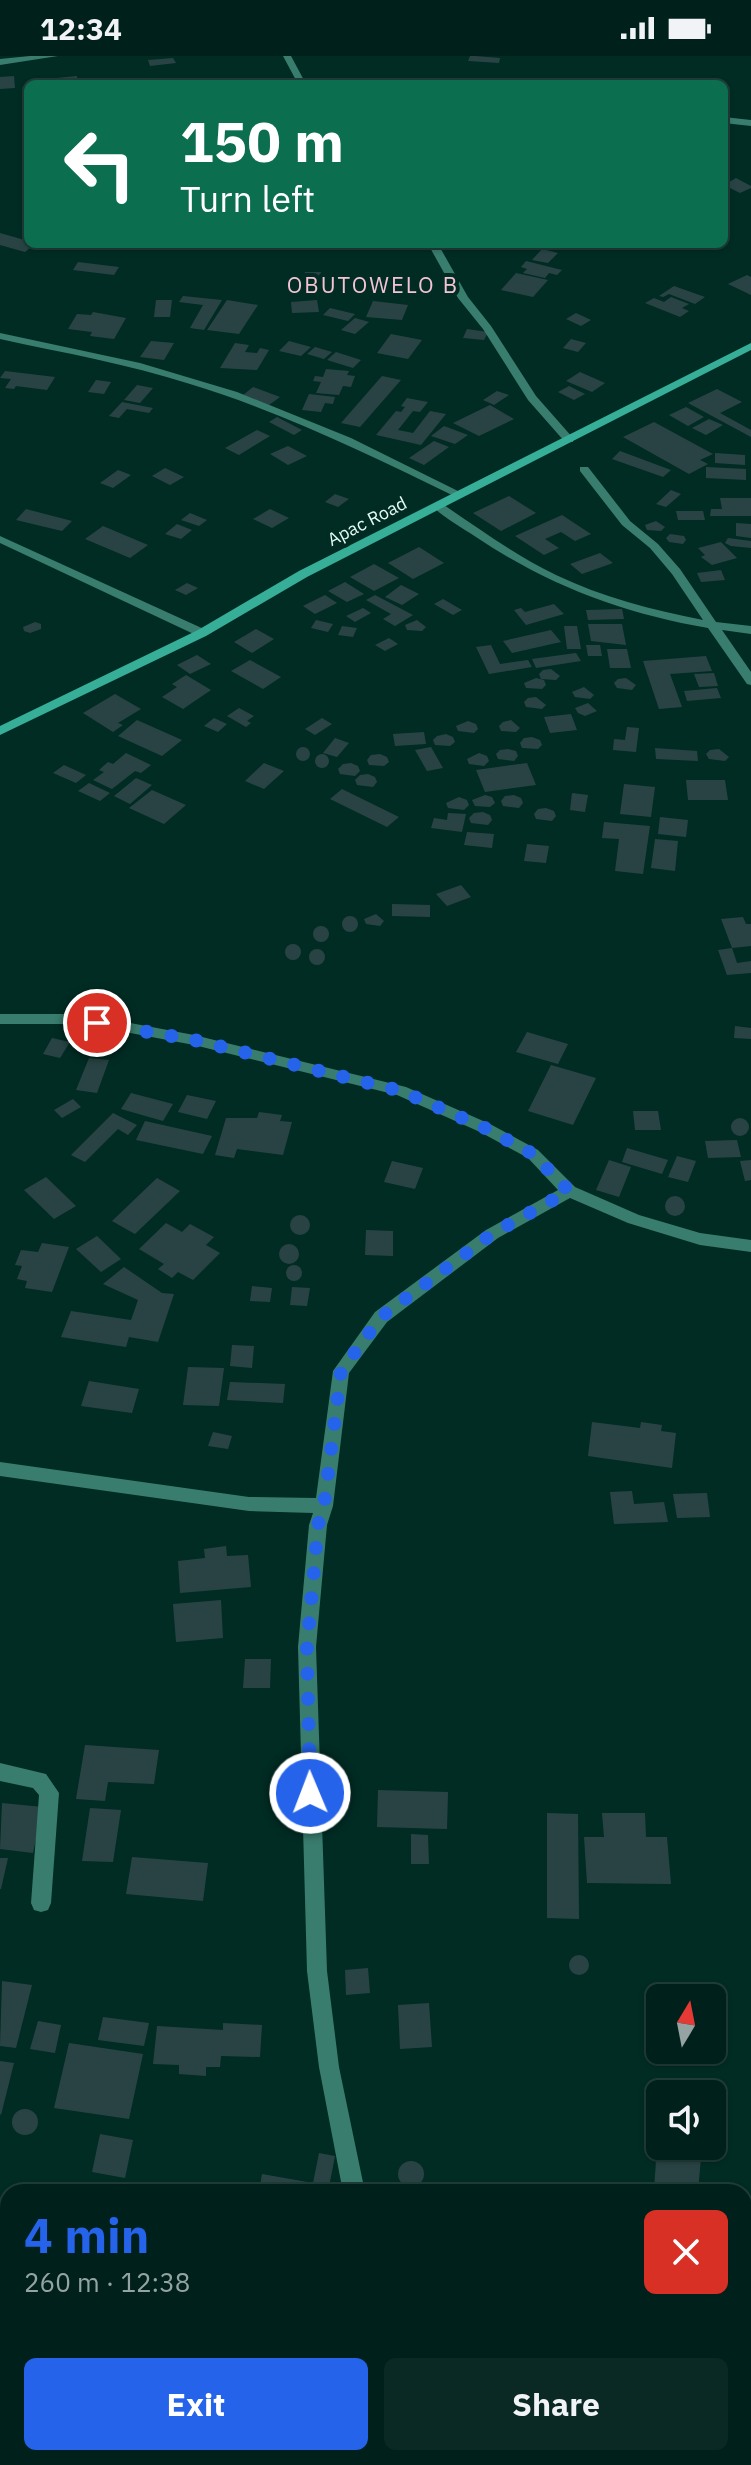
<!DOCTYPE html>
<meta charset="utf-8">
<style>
body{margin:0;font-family:"IBM Plex Sans",sans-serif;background:#0a2924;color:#f1f3f6;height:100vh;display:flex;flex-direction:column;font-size:30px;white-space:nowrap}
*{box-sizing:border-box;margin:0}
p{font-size:26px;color:#95a3a3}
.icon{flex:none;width:44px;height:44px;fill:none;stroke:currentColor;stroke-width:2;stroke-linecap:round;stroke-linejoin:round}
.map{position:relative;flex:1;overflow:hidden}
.side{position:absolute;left:0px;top:2128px;width:752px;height:282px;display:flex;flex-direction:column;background:#00211b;border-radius:24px 24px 0 0;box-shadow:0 2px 6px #0004,0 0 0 2px #223e3a}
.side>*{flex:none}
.guide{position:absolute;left:24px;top:24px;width:704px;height:168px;border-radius:12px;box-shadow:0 2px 6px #0004,0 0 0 2px #223e3a;background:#0b6e4f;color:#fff;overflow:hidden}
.needle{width:52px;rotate:10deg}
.fabs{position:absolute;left:646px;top:1928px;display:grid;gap:16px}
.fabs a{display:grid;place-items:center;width:80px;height:80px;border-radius:12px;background:#00211b;box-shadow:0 2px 6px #0004,0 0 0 2px #223e3a;font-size:40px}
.pin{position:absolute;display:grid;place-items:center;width:68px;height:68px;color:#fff;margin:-34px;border:4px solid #fff;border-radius:50%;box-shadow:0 2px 8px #0007}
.me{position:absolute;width:88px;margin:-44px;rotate:359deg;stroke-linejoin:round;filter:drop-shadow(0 0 6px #0008)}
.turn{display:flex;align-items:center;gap:28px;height:168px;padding:0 24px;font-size:36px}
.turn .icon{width:104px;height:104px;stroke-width:2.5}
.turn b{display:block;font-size:56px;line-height:68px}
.round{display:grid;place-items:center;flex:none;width:84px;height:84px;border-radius:12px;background:#0a2924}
.summary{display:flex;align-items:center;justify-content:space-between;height:136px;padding:0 24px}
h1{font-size:48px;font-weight:700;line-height:60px;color:#2563eb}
.action{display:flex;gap:16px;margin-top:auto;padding:16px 24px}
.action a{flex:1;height:92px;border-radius:12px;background:#2563eb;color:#fff;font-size:32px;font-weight:700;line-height:92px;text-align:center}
.action a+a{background:#0a2924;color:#f1f3f6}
.status{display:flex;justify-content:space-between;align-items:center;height:56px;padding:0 40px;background:#00211b;direction:ltr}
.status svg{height:22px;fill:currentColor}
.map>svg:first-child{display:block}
</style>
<div class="status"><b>12:34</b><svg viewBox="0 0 49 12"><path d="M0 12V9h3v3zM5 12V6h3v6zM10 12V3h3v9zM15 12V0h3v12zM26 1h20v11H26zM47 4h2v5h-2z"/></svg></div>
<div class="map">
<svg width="751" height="2409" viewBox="0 0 751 2409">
<rect width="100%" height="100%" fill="#002c24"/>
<g fill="#294344">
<path d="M470,0h5l25,2 -1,5 -31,-2z"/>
<path d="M173,2l3,5 -26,3 -2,-6z"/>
<path d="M14,20l1,12 -15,1v-12z"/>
<path d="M77,20l1,8h-41l-1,-4z"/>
<path d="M736,122l15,8v2l-11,5 -16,-8z"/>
<path d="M0,177l28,8v3h7l-10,8 -25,-7z"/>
<path d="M542,193l16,4 -10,10 -16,-3z"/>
<path d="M526,205l36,9 -5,5 -8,-2 -4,5 -22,-5 4,-4 -6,-2z"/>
<path d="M78,206l41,5 -5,8 -41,-5z"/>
<path d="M305,216h16l-2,18 -17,-1z"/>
<path d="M516,217l32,7 -15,17 -32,-7z"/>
<path d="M747,219l4,2v18l-23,-11z"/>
<path d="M674,230l31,11 -10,7 -26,-10 -6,3 -4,-1z"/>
<path d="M183,240l39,4 -18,30 -14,-2 13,-23 -24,-3z"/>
<path d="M671,241l18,7 -7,4 7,3 -9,6 -35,-14 9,-5 10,4z"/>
<path d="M156,244h16l-2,17h-16z"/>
<path d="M227,244l31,5 -19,29 -32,-4z"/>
<path d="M317,244l2,12 -27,1 -1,-11z"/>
<path d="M373,245l35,4 -6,15 -36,-3z"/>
<path d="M330,252l25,6 -7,7 -25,-6z"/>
<path d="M93,256l33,6 -12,21 -24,-3 2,-4 -24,-3 9,-15 14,1z"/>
<path d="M576,257l15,7 -10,6 -15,-7z"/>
<path d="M355,262l14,4 -14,12 -14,-4z"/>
<path d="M467,273l21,3 -4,8 -21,-2z"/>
<path d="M391,278l31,6 -14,19 -31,-6z"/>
<path d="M571,283l15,4 -8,9 -15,-4z"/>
<path d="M151,285l23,2 -10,17 -24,-3z"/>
<path d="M289,285l22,6 -10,9 -22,-5z"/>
<path d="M235,287l14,2 -4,7 12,1 3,-5 9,2 -12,20 -37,-2z"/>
<path d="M315,291l17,5 -8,7 -17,-5z"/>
<path d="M336,296l25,8 -8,8 -26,-8z"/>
<path d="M326,313l23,2 -2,4 8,1 -4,11 -8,-1 -4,9 -23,-2 5,-11 -8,-1 2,-5 8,1z"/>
<path d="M5,315l50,6 -8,13 -31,-4 -2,3 -9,-1 6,-9 -11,-1z"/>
<path d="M580,316l25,11 -13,9 -26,-11z"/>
<path d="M382,320l19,4 -41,47 -19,-4z"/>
<path d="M96,324l15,2 -7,12 -16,-2z"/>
<path d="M137,329l16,3 -13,15 -16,-3z"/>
<path d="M569,330l16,8 -11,6 -16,-8z"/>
<path d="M253,331l27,10 -11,8 -26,-10z"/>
<path d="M717,333l25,13 -22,11 31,17v7l-63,-34z"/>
<path d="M497,335l12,4 -15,10 -11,-5z"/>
<path d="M309,338l26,3 -2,7 -8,-1 -4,9 -19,-2z"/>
<path d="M407,342l21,4 -8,10 -7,-1 -15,19 15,3 17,-22 16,3 -25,31 -45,-10 20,-24 5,1 4,-5 -4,-1z"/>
<path d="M122,346l31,6 -4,5 -22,-4 -8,9 -10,-2z"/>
<path d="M490,349l24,14 -35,17 -26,-13z"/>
<path d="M686,351l18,10 -16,9 -19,-11z"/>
<path d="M277,361l25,13 -8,5 -25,-13z"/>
<path d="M709,363l14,6 -17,10 -14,-7z"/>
<path d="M654,366l59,32 -13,6 8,4 -19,10 -66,-37z"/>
<path d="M444,370l24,9 -13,9 -24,-8z"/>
<path d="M257,374l13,6 -31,19 -14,-7z"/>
<path d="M434,385l15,6 -25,18 -15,-7z"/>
<path d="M288,390l19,10 -19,9 -18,-11z"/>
<path d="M620,395l51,19 -8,7 -51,-18z"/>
<path d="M715,397l30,2v10l-30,-2z"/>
<path d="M706,411l40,2v11l-40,-2z"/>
<path d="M165,412l19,9 -14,8 -18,-9z"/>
<path d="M118,414l13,5 -18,13 -13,-5z"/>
<path d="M671,434l10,4 -15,13 -10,-3z"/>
<path d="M335,438l14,5 -11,8 -13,-5z"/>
<path d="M509,440l27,17 -35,18 -28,-18z"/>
<path d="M720,442h31v18h-41l1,-7h11z"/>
<path d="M26,453l46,12 -10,10 -46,-11z"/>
<path d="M270,453l19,9 -17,10 -19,-9z"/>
<path d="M676,455h27l2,9h-27z"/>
<path d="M190,457l17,7 -8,6 -18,-6z"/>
<path d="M562,459l29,19 -16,7 -14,-9 -16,7 14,9 -15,7 -29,-19z"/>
<path d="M656,465l9,6 -4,4 -14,-1 -2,-5z"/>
<path d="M736,467l15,1v14l-15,-2z"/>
<path d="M177,468l15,6 -11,9 -16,-5z"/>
<path d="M103,470l45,19 -18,13 -45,-19z"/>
<path d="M670,478l14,2 2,4 -3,4 -14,-2 -3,-4z"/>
<path d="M728,482l23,3v7l-20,-2 -6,-3z"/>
<path d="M721,486l16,16 -25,7 -11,-8 4,-2 -7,-7z"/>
<path d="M419,491l25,16 -31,16 -25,-16z"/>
<path d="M600,497l13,10 -31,11 -12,-10z"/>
<path d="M374,508l25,14 -25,13 -24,-14z"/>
<path d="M721,514l4,10 -24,2 -4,-9z"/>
<path d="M345,526l19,12 -17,8 -19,-11z"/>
<path d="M187,527l11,5 -12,7 -11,-5z"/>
<path d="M401,529l18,9 -17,11 -17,-8z"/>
<path d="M325,539l12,8 -22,11 -12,-8z"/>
<path d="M375,539l38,20 -18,11 -12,-7 8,-5 -25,-14z"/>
<path d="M443,543l19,11 -9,5 -19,-11z"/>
<path d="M554,548l10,10 -38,11 -12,-15 7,-2 4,4z"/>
<path d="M363,552l8,5 -16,9 -9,-6z"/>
<path d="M622,553l2,10 -36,1 -2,-10z"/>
<path d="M316,564l17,4 -5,8 -17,-4z"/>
<path d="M417,564l9,7 -4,4 -15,-1 -2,-5z"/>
<path d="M35,566l6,2v5l-11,4 -6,-2 -1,-4z"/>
<path d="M588,568h34l4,21 -35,-4z"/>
<path d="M342,570l15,2 -4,9 -15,-2z"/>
<path d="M564,570h13l4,23h-14z"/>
<path d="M256,573l18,10 -22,14 -18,-11z"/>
<path d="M551,574l10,12 -49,11 -9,-12z"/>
<path d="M389,582l9,6 -13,7 -10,-6z"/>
<path d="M491,589l9,19 28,-4 4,7 -43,7 -13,-27z"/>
<path d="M586,589h14l2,11h-14z"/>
<path d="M607,593h20l4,19h-21z"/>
<path d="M576,597l5,8 -45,7 -4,-9z"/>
<path d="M197,599l14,9 -21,10 -13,-9z"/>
<path d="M706,600l6,15 -42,3 12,33 -23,2 -16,-48z"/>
<path d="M250,604l31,17 -18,12 -32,-18z"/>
<path d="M551,613l9,7 -4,4 -15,-1 -2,-5 4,-4z"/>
<path d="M714,617l4,13 -19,1 -5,-13z"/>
<path d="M186,619l25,15 -28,19 -21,-12 15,-10 -5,-3z"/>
<path d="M536,622l8,2 2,5 -4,4 -16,-1 -2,-5z"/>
<path d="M626,622l10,7 -4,5 -15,-2 -3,-5 4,-4z"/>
<path d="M584,631l10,8 -4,4 -15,-2 -3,-5z"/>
<path d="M717,632l4,10 -34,3 -3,-10z"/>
<path d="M115,638l26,15 -23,14 5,2 -10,7 -30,-19z"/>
<path d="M536,641l10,8 -4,4 -16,-2 -2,-5 4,-4z"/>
<path d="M588,647l9,8 -12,5 -7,-3 -3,-5z"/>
<path d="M239,652l15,8 -7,5 4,2 -5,4 -19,-11z"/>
<path d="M571,658l6,16 -27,3 -6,-16z"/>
<path d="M214,662l13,6 -9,8 -14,-6z"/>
<path d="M322,662l10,6 -17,11 -10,-6z"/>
<path d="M137,664l45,20 -20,16 -44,-20z"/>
<path d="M511,664l9,8 -4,4 -15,-1 -2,-5 4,-4z"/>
<path d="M468,665l8,3 2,5 -4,4 -16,-2 -2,-5z"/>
<path d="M627,671l12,1 -3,24 -23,-2 1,-11 11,1z"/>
<path d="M424,676l2,12 -31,2 -2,-12z"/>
<path d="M446,678l7,3 2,5 -5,4 -15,-1 -2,-5 4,-4z"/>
<path d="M532,681l8,3 2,5 -4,4 -16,-1 -2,-5 4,-5z"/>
<path d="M335,682l14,5 -12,14 -14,-4z"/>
<circle cx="303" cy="698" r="7"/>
<path d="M431,691l12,21 -16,3 -12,-21z"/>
<path d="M655,692l42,3 1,10 -42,-2z"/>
<path d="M508,693l8,2 2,5 -4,5 -16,-2 -2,-5 4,-4z"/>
<path d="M719,693l10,8 -4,4 -16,-2 -3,-5 4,-4z"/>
<path d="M126,697l25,12 -10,8 -6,-2 -23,18 -19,-9 11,-8 -5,-2 9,-8 5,2z"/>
<path d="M479,697l8,3 2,5 -5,5 -15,-2 -2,-5z"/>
<path d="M380,698l7,3 2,5 -5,4 -15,-1 -2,-5 4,-5z"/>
<circle cx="322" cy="705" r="7"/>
<path d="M264,707l20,8 -20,18 -19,-8z"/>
<path d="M351,707l7,3 2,5 -5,5 -15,-2 -2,-5 5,-5z"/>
<path d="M527,707l9,22 -51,7 -9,-22z"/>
<path d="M64,709l22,10 -10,8 -23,-10z"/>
<path d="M368,718l7,3 2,5 -4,5 -16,-2 -2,-5 5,-5z"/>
<path d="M136,722l16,7 -22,19 -16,-8z"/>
<path d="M686,724h39l3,20h-40z"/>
<path d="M89,727l21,10 -10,8 -22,-10z"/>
<path d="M624,728l31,3 -4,30 -31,-3z"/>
<path d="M342,733l57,28 -12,10 -57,-28z"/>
<path d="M152,734l34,15 -22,19 -35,-16z"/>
<path d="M572,737l16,2 -3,17 -15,-2z"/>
<path d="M485,739l7,2 3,6 -5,4 -15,-1 -3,-6z"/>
<path d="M514,739l7,3 2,5 -4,5 -16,-2 -2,-5 4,-5z"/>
<path d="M459,741l8,3 2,5 -5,5 -16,-2 -2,-5z"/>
<path d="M546,752l8,3 2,5 -4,5 -16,-2 -2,-5 4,-5z"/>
<path d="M483,756l7,3 2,5 -4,5 -17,-2 -2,-5 5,-5z"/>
<path d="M448,757l18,1 -4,18 -31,-4 3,-10 13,2z"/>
<path d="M660,761l28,3 -2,17 -28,-3z"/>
<path d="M604,766l46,4 -7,48 -28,-3 4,-32 -17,-1z"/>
<path d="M467,776l27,2 -2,14 -28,-3z"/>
<path d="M655,783l23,2 -3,30 -24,-3z"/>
<path d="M527,788l22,2 -3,17 -22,-2z"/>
<path d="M461,829l10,12 -24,9 -11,-12z"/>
<path d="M392,848l38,1v12l-38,-1z"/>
<path d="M376,858l8,7 -4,5 -14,-2 -2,-5z"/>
<circle cx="350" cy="868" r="8"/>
<path d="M743,861l3,7h5v22l-19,2 -11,-29z"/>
<circle cx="321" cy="878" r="8"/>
<circle cx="293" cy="896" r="8"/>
<path d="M732,892l5,15 14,-2v12l-24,2 -9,-25z"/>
<circle cx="317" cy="901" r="8"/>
<path d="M735,970l16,2v11l-17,-1z"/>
<path d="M527,976l41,12 -10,20 -42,-12z"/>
<path d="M52,982l18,4 -10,16 -17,-4z"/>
<path d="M89,1002l20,2 -12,33 -21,-3z"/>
<path d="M551,1009l45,13 -23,47 -45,-14z"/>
<path d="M131,1037l42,11 -10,17 -42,-12z"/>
<path d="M187,1039l29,6 -9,18 -29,-7z"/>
<path d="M73,1043l8,8 -19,11 -8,-8z"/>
<path d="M633,1055h25l3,19h-26z"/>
<path d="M259,1056l23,3 -2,6 12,1 -9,33 -46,-6 -3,9 -19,-3 11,-37h31z"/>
<path d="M113,1057l24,12 -9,10 -10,-6 -33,33 -14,-7z"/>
<circle cx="740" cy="1071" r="9"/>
<path d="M145,1065l67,15 -9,18 -67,-14z"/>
<path d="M737,1084l4,17 -33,1 -3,-17z"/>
<path d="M627,1092l41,12 -6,14 -40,-12z"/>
<path d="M677,1100l19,5 -8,21 -20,-5z"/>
<path d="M609,1104l22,7 -12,30 -23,-7z"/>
<path d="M751,1104v20l-6,1 -5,-20z"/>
<path d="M392,1105l31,7 -8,21 -31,-7z"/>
<path d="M46,1121l30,29 -22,13 -30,-29z"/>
<path d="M157,1122l23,13 -45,43 -23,-13z"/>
<circle cx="675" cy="1150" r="10"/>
<circle cx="300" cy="1169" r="10"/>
<path d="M166,1167l16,9 8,-8 24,13 -8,8 14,8 -27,27 -15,-8 -6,6 -14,-9 6,-5 -25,-15z"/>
<path d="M366,1174l27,1v25l-28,-1z"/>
<path d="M97,1180l24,23 -20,13 -25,-23z"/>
<path d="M42,1187l27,4 -17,45 -27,-4 2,-7 -10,-2 5,-13 -7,-1 6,-15 17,2z"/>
<circle cx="289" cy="1198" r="10"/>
<circle cx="294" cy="1217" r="8"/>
<path d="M124,1211l38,26 12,1 -16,48 -29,-5 -3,10 -65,-10 10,-26 60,9 7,-20 -35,-16z"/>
<path d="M252,1230l20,2 -2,14 -20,-1z"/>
<path d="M292,1231l18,1 -3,18 -17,-1z"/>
<path d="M232,1289l22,1 -2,22 -22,-2z"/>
<path d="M188,1311l36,1 -5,38 -36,-1z"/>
<path d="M89,1325l50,8 -7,24 -51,-7z"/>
<path d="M230,1326l55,2 -2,19 -56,-3z"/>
<path d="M592,1366l48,6 1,-6 21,3 -1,6 15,2 -4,35 -84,-12z"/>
<path d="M213,1376l19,4 -4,13 -20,-3z"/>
<path d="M632,1435l2,13 30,-2 4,20 -54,2 -4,-32z"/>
<path d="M707,1437l3,24 -33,1 -4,-24z"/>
<path d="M226,1490l1,10 21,-1 3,32 -71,6 -2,-32 27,-3 -1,-9z"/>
<path d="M221,1544l2,38 -47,4 -3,-38z"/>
<path d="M245,1603h26l-1,29h-27z"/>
<path d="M85,1689l74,5 -5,34 -46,-2 -3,19 -29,-2z"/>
<path d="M378,1734l70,2 -1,37 -70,-2z"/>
<path d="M2,1747l41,4 -10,46 -33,-4z"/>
<path d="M90,1752l31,2 -8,52 -31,-1z"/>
<path d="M547,1757l31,1 1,105 -32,-1z"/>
<path d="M602,1757h43l1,24h21l4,47 -84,-1 -3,-46h20z"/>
<path d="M411,1778l17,1 1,29h-18z"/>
<path d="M132,1801l76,6 -5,38 -77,-7z"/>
<path d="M0,1802h8l-7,31h-1z"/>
<circle cx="579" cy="1909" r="10"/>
<path d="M368,1912l2,25 -24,2 -1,-25z"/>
<path d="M2,1925l30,4 -16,63 -16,-2z"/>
<path d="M429,1947l3,44 -32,2 -2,-44z"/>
<path d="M103,1961l46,6 -5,23 -46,-6z"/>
<path d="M38,1965l23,4 -6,28 -25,-4z"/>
<path d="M223,1967l39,2 -2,32 -39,-1 -1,11h-14v9l-27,-2v-9l-26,-1 4,-38 66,4z"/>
<path d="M69,1987l74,11 -14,65 -75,-11z"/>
<path d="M0,2005l14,2 -13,52 -1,-1z"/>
<circle cx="25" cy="2066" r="13"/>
<path d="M100,2078l33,6 -8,38 -33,-6z"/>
<path d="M657,2090h45l-4,46 -44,-2z"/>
<path d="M319,2097l16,3 -7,36h-69l3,-18 51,9z"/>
<circle cx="411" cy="2118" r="13"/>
<path d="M8,2274v41h-8v-40z"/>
<path d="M749,2362l2,47h-8l1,-7z"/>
<rect x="453" y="2402" width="45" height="7"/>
</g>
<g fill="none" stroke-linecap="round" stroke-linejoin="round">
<g fill="#397d6e" fill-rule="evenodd">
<path d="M30,0h28l-58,9v-6z"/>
<path d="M283,0h8l15,28h-8z"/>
<path d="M724,61l27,3v6l-27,-3z"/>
<path d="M428,188h10l30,53 23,29 45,70 37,42v4h-8l-37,-42 -45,-71 -25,-31z"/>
<path d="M0,277l140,30 97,29 114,46 113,56 -10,2c-86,-42 -172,-84 -264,-112 -62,-20 -126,-31 -190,-45z"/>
<path d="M580,411h8l42,54 28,23 22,25 36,53 35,4v8l-29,-4 29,42v13l-4,-1 -39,-56c-84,-14 -161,-43 -232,-91 -15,-10 -32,-19 -45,-32l10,-2c37,25 74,52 115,72 46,22 96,35 147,45l-31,-46 -22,-26 -28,-23 -42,-54z"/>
<path d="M0,480l206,94 2,3 -6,4 -4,-1 -198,-93z"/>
<path d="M0,958h70l55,8 69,13 212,52 84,37 48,26 37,37 64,28 61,18 51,7v12l-51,-7 -72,-22 -58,-25 -72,40 -111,84 -38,51 -16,133 -6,19 -11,122 11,324 12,96 26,125h-22l-24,-125 -12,-96 -9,-324 11,-122 4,-12 -64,-2 -249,-35v-14l249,35 67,1 17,-127 42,-59 111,-82 72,-40 -30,-32 -48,-26 -83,-37 -203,-50 -69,-13 -55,-8h-70z"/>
<path d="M0,1707l46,11 13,19 -8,110 -3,7 -7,2 -7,-2 -3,-7 8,-108 -6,-7 -33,-7z"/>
<path d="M390,2402h24l-1,7h-24z"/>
</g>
<path fill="#37af98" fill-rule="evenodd" d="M751,287v7l-444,227 -101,59 -206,99v-9l198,-96 101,-59z"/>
</g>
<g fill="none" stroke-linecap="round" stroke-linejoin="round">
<path stroke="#2563eb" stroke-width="14" stroke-dasharray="0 25.2" d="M97,967l97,17 207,51 84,37 48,26 36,37 -77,43 -111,83 -40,54 -17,135 -6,19 -11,122 3,146"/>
</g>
<g text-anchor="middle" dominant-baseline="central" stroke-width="8" stroke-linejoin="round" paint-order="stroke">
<g font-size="18" fill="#e3faf3" stroke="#002c24">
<text transform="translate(367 465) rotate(-27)">Apac Road</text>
</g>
<g font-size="22" letter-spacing="2" fill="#f5c4d4" stroke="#002c24">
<text x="373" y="228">OBUTOWELO B</text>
</g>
</g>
</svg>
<div class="fabs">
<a><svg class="needle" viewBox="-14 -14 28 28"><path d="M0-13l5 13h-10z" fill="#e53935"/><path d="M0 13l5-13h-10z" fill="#95a3a3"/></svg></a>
<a><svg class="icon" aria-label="sound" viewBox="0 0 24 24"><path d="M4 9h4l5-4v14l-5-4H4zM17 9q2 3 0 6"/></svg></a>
</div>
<div class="pin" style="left:97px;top:967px;background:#d93025"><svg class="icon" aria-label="arrive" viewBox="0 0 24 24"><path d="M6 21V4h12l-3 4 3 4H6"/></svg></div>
<svg class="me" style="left:310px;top:1737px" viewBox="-20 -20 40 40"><circle r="17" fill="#2563eb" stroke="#fff" stroke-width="3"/><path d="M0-11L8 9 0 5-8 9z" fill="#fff"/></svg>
<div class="guide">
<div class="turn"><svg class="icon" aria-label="left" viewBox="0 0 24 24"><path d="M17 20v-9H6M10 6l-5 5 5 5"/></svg><div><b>150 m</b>Turn left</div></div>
</div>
<section class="side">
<div class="summary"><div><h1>4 min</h1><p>260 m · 12:38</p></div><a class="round" style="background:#d93025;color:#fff"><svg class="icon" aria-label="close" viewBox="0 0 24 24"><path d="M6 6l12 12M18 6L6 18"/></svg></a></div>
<div class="action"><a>Exit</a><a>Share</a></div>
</section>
</div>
